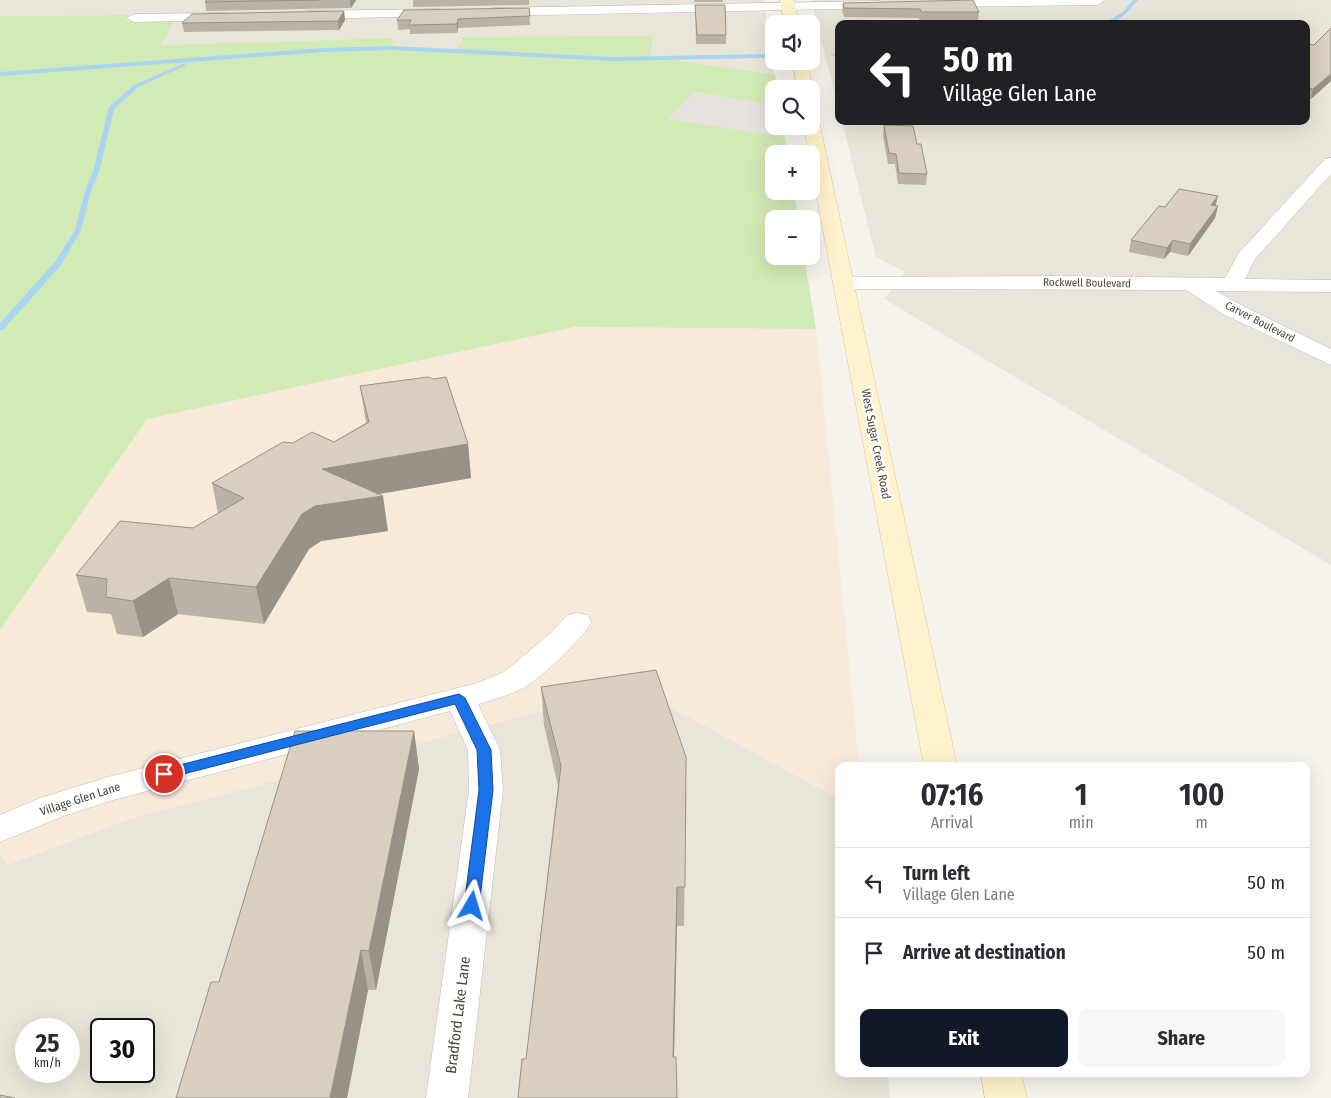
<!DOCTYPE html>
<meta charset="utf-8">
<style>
body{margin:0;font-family:"Fira Sans Condensed",sans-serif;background:#f7f7f7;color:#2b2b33;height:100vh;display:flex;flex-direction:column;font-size:19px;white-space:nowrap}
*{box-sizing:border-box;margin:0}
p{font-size:16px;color:#7c7c81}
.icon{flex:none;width:28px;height:28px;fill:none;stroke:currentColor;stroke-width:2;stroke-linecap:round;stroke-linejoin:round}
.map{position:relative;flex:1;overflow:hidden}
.side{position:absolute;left:835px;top:762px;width:475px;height:315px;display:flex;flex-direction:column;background:#fff;border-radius:10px;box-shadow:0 5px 20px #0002}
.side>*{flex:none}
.hud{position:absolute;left:835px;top:20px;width:475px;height:105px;border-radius:10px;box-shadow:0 5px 20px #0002;background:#202124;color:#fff;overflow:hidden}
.buttons{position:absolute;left:765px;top:15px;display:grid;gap:10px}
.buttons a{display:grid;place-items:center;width:55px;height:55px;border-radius:10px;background:#fff;box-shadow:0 5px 20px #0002;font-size:25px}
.speed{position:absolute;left:15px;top:1018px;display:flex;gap:10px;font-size:25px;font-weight:700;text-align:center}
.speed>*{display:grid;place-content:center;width:65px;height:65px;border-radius:50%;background:#fff;box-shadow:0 5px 20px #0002;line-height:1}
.speed small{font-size:12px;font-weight:400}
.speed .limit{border:2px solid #111;border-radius:8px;background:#fff;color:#111}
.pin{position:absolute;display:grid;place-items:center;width:42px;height:42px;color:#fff;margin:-21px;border:2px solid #fff;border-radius:50%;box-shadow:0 1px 5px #0007}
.me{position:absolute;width:55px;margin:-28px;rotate:7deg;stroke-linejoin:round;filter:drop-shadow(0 0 4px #0008)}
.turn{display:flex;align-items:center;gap:18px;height:105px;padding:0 25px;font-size:22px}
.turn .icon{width:65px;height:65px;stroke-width:2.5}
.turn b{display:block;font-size:35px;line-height:42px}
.eta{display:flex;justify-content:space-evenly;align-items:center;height:85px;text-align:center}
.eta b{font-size:30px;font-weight:700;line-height:35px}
.action{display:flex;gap:10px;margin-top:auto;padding:10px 25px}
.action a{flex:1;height:58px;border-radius:10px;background:#111827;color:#fff;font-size:20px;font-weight:700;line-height:58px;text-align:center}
.action a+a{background:#f7f7f7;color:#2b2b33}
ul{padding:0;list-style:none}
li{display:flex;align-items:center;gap:15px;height:70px;padding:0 25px;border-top:1px solid #e1e1e2}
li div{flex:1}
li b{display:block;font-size:19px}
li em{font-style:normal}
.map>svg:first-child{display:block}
</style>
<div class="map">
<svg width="1331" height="1098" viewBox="0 0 1331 1098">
<rect width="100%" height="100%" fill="#f6f3ec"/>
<g fill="#eae5da" fill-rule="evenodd">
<path d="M0,0h764l11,75 -124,-19 1,-20 -194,13 -66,1v-12l-232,7 15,-23 -50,-1 3,-6 -128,1z"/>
<path d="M811,0h520v565l-447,-266 21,-27 -29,-15 -34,-136h464v-97h-467v86z"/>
<path d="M634,687l205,112v275h49l2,24h-890v-246l7,13 125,-47zM26,1029h43v42h-43zM101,1029h43v42h-43z"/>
</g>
<path fill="#f7ead8" d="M575,327l241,2 43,437h-20v33l-205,-112 -502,131 -125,47 -7,-13v-222l147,-211z"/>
<path fill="#e6e2dd" d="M649,85l125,20v21h10l1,11 -137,-20z"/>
<path fill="#d2eab5" d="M129,15l-4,6h50l-15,24 232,-7 1,12 65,-1 5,-12 190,-1 -2,20 124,19 3,14h-4v16l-80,-13 -26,27 117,18 3,17h-14v37h20l4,28h-24v37h30l12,73 -241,-2 -428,92 -147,211v-614z"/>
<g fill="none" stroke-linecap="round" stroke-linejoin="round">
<g fill="#a9d4f2" fill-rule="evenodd">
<path d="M1133,0h5c-9,11 -20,24 -35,24l20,-12z"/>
<path d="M392,46l221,11 157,-3 3,2 -3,2 -157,3 -221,-11 -68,2 -324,24v-4l324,-24z"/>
<path d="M839,53v4l-8,-2z"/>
<path d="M182,64l5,1 -49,22 -24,22 -15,63 -7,16 -11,42 -20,35 -58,65h-3v-7l55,-61 20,-32 11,-42 7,-16 16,-65 25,-22z"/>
</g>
<g stroke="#c2bbae" stroke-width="1">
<g id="street">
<path d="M938,0h165l1,1 -7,4 -164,2 -2,-3z"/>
<path d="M880,1l7,4 -2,3 -392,8 -7,-4 7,-4z"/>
<path d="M440,9l5,1 2,3 -2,3 -139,3 -7,-4 7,-4z"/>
<path d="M225,13l7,4 -2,3 -96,2 -7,-4 7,-4z"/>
<path d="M1331,158v16l-76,85 -10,20 86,1v12l-115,-1 25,14 90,44v16l-106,-50 -39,-25 -342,-1 -7,-2 -3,-4 3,-4 7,-2 215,-1 166,2 14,-25 86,-94z"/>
<path d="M577,613l10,2 5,7c-14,21 -46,52 -67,65 -15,8 -31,13 -47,17l22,46 3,40 -35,308h-42l43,-308 -1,-40 -18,-39 -337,89 -49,16 -64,26v-27l40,-17 68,-21 369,-94 27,-11 47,-39 16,-18z"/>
</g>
</g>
<g stroke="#d6c79b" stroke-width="1">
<g id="secondary">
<path d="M780,0h14l5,24h-14z"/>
<path d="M793,61h14l6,28 -2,2v-2h-14z"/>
<path d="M811,116l8,5 138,645h-33l-113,-600v-12h-2l-5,-28h7z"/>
<path d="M981,1074h40l6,24h-42z"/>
</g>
</g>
<use href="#street" fill="#fff" fill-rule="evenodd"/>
<use href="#secondary" fill="#fff3cd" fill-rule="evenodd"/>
</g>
<g fill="#bab2a6">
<path d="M207,0h149l-5,8 -145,3 -1,-9z"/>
<path d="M413,0h116v5l-116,2z"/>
<rect x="694" y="0" width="29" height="2"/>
<path d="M843,3l136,9 -1,9h-58l-1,-3 -75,-1 -2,-6z"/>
<path d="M695,5l31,30v9h-30z"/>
<path d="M529,8l1,17 -72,3 -1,5 -47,1v-5l-12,1 -1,-10z"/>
<path d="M344,11l1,9 -6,10 -155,2 -2,-9z"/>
<path d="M1331,28l-20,71 -5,-1v-54l8,1z"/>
<path d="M884,125l33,19 10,30 -1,11 -28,-1 -3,-20h-7l-5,-28z"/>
<path d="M1218,196l-3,10h3l-3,12 -27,38 -18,-4 -6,7 -35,-7 2,-12 34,-33z"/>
<path d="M360,386l108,58 3,34 -92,16 9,37 -67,10 -12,8 -45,75 -86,-10 -35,23 -26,-3 -6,-20 -24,-2 -11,-37 117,-47 25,-15 -6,-30 81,-40 41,-1 32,-19z"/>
<path d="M541,687l145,70 -2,169h-7l-3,131 -148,2 32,-273 -14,-61z"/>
<path d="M414,731l5,38 -43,221h-8l-21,108h-171l43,-116z"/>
</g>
<g fill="#979187">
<path d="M350,0h6l-5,8z"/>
<path d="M344,11l1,9 -6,10 -1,-9z"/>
<path d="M458,19v9l-1,5v-9z"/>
<path d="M1331,74v7l-20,18 2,-10z"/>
<path d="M1218,196l-3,12 -4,-3z"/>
<path d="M1218,206l-3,12 -27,38 2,-12z"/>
<path d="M1173,240l-3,12 -6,7 3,-11z"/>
<path d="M468,444l3,34 -144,25 -5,-34z"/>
<path d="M383,496l5,35 -67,10 -12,8 -45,75 -8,-37 46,-73 13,-8z"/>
<path d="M169,578l9,36 -35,23 -10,-36z"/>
<path d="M414,731l5,38 -43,221 -7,-39z"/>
<path d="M677,887v39l-4,171v-40z"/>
<path d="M361,950l7,40 -21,108h-17z"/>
</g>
<g fill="#d8cfc1" stroke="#979187">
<path d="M207,0h112l-114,2z"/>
<path d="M973,0l6,12h-58l-1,-3 -76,-1 -1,-5z"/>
<path d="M695,5h30l1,30h-29z"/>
<path d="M529,8l1,8 -72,3 -1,5 -48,1 2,-5h-14l7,-10z"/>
<path d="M344,11l-6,10 -156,2 10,-9z"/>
<path d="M1331,28v46l-18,15 -7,-1v-44l8,1z"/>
<path d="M884,125l29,1 4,18h4l6,30 -28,-1 -3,-19 -7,-1z"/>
<path d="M1179,189l39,7 -7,9 7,1 -28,38 -17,-4 -6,8 -36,-8 28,-34 6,1z"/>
<path d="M428,377l6,2 12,-2 22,67 -146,25 61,27 -68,10 -13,8 -46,73 -87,-9 -36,23 -27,-4 1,-18 -31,-4 44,-54 73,7 51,-30 -32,-15 71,-41 10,1 19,-11 22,10 35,-20 -9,-36z"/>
<path d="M656,670l30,87 -1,130h-8l-4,170h3l1,41h-159l4,-39h4l35,-293 -20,-79z"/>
<path d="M295,731h119l-45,220 -8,-1 -31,148h-154l35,-116h8z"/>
<path d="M0,1095l15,3h-15z"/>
</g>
<path fill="#1a73e8" stroke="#114b97" d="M459,694l6,4 26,52 2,40 -14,116 -2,4h-11l-2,-4 15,-116 -2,-40 -22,-46 -291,75 -7,-5 7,-5z"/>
<g text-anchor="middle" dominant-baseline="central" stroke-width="4.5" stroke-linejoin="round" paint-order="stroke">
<g font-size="11" fill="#4b4439" stroke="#fff">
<text transform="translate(1087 283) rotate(1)">Rockwell Boulevard</text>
<text transform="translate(1260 322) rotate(27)">Carver Boulevard</text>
</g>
<g font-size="12" fill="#4b4439" stroke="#fff">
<text transform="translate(876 444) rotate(79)">West Sugar Creek Road</text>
<text transform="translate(80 799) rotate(-18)">Village Glen Lane</text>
</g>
<g font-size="15" fill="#4b4439" stroke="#fff">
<text transform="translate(458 1015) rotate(-83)">Bradford Lake Lane</text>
</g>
</g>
</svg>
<div class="buttons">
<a><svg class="icon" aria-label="sound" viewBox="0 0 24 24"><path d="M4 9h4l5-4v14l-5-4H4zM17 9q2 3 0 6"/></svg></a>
<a><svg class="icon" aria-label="search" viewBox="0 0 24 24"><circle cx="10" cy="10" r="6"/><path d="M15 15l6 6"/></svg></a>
<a>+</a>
<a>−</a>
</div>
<div class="speed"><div>25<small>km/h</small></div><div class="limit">30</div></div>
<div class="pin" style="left:164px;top:774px;background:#d93025"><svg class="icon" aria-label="arrive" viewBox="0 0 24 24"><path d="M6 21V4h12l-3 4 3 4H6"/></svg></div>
<svg class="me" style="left:472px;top:906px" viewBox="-20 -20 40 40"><path d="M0-17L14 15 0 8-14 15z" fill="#1a73e8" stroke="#fff" stroke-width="4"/></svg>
<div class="hud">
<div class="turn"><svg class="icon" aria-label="left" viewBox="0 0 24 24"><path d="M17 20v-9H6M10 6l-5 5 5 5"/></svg><div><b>50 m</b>Village Glen Lane</div></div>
</div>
<section class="side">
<div class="eta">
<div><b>07:16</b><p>Arrival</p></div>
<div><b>1</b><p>min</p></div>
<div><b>100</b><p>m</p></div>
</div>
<ul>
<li><svg class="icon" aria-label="left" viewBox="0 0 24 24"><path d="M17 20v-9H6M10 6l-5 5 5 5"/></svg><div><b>Turn left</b><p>Village Glen Lane</p></div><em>50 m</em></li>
<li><svg class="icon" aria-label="arrive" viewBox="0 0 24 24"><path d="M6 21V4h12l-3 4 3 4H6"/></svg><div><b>Arrive at destination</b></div><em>50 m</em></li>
</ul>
<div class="action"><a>Exit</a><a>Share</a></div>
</section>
</div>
